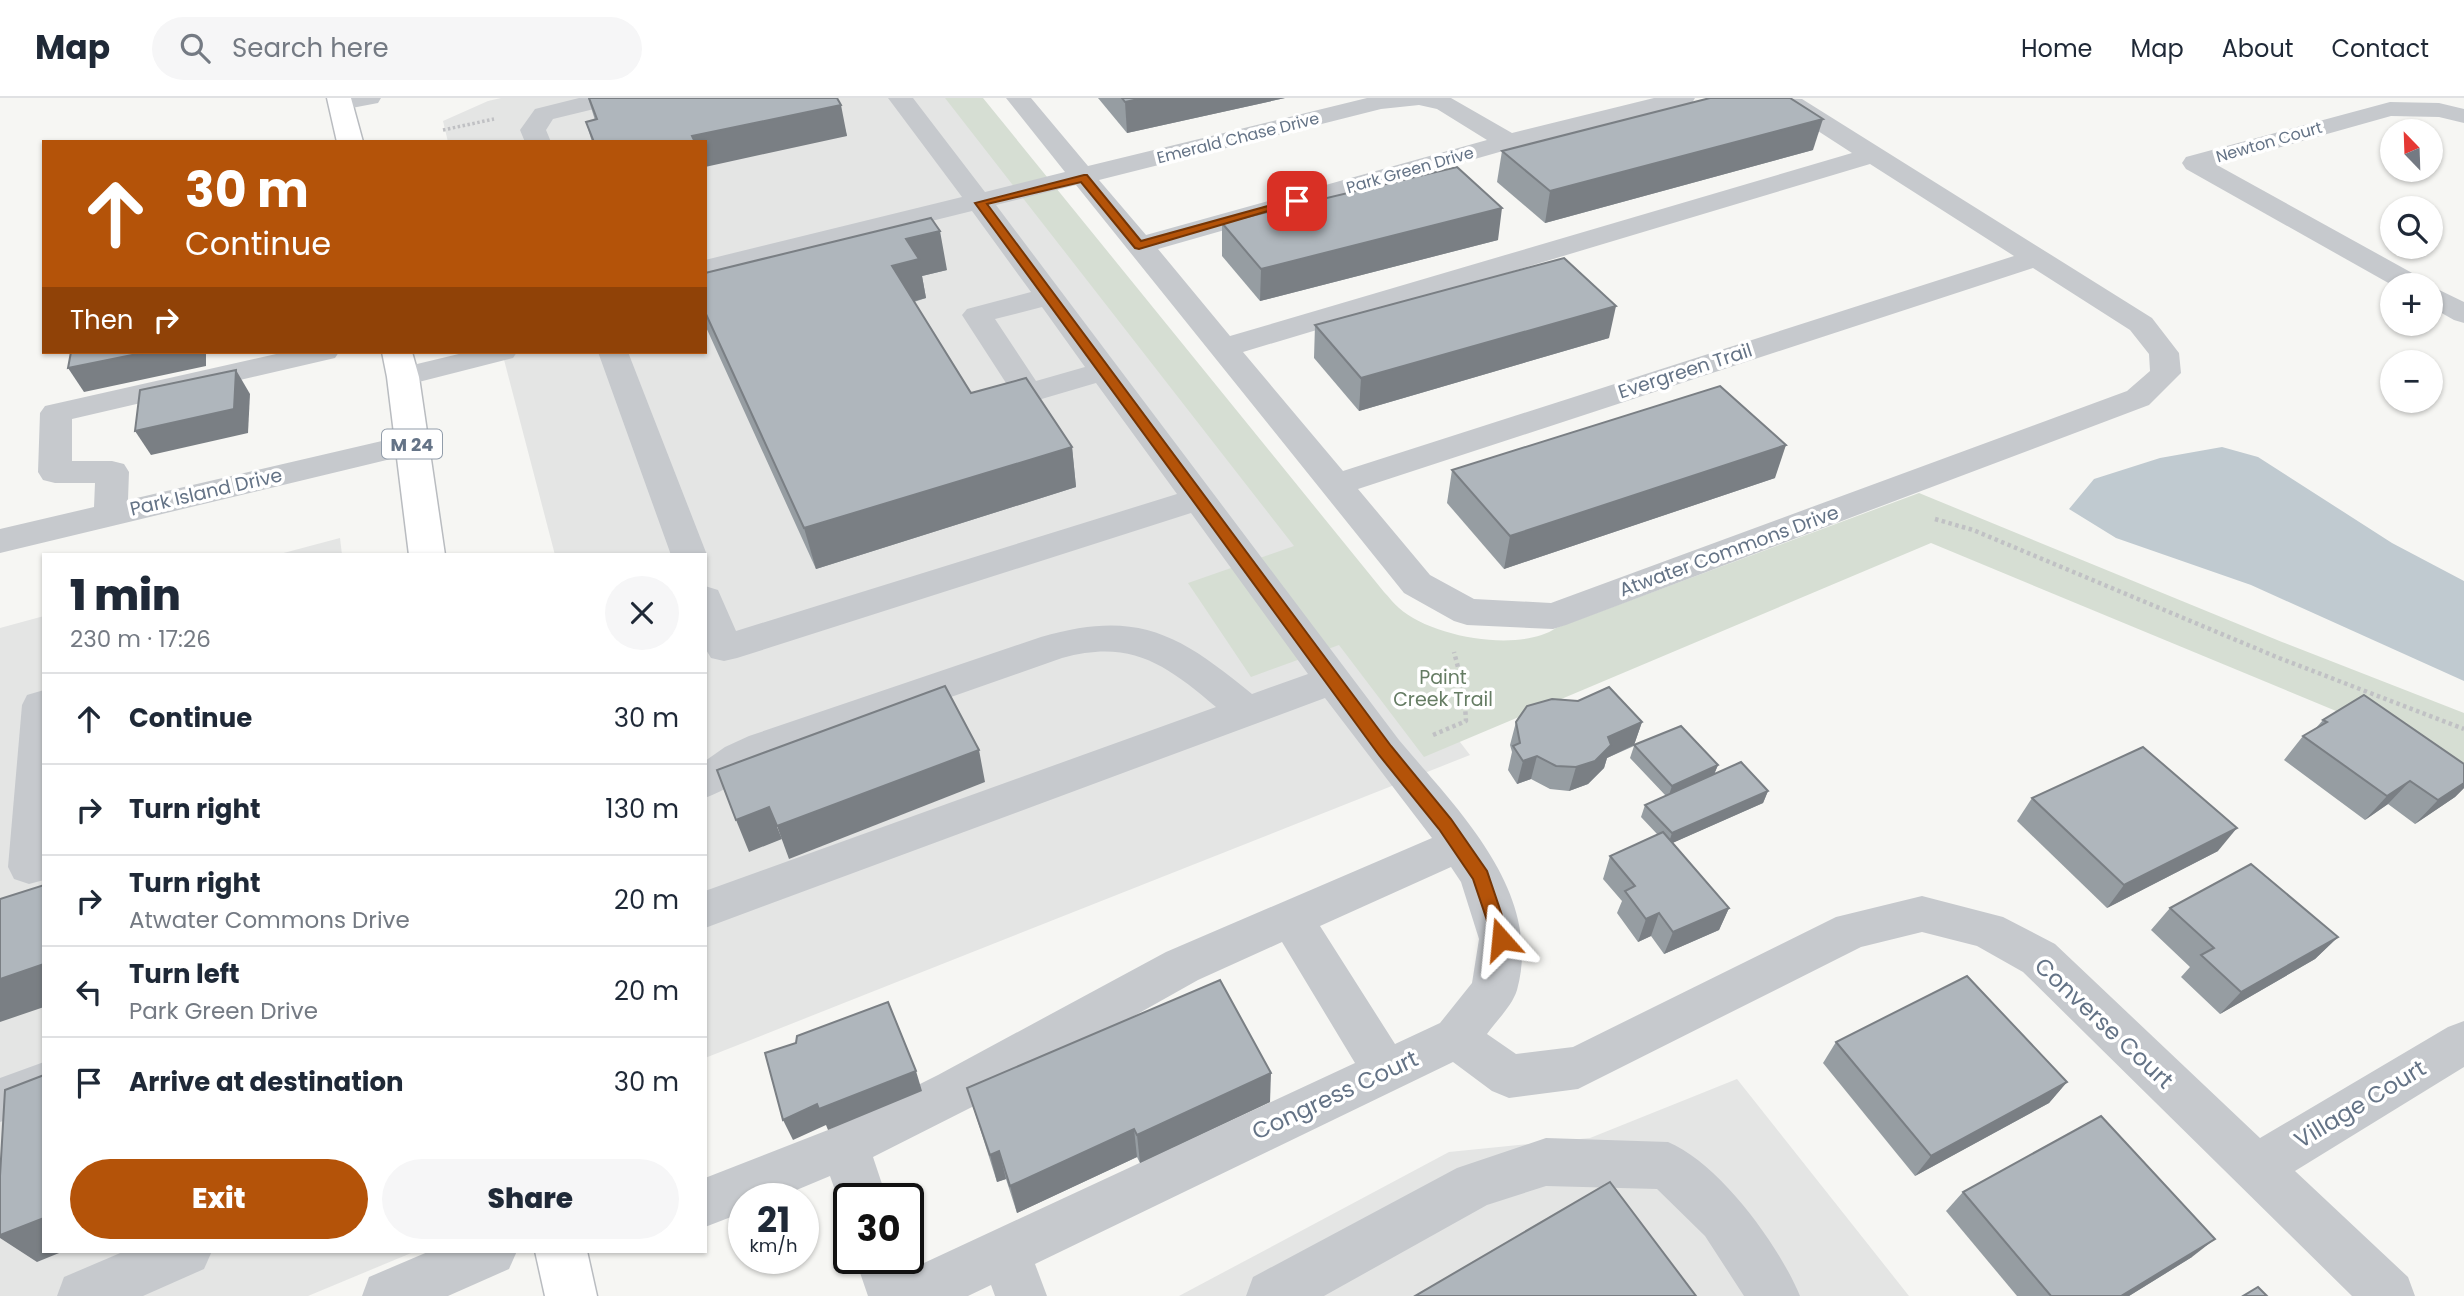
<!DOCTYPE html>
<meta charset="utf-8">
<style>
body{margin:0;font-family:Poppins,sans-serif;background:#f6f6f7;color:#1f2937;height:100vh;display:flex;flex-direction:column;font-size:26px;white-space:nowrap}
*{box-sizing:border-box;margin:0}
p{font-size:23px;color:#747a83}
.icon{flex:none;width:38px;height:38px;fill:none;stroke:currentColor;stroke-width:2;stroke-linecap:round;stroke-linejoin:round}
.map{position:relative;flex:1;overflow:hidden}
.drawer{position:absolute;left:42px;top:455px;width:665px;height:700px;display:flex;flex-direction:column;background:#fff;border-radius:0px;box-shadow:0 2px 5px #0004}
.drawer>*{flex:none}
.guide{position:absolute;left:42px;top:42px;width:665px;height:214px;border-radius:0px;box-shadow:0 2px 5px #0004;background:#b45309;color:#fff;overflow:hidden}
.needle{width:46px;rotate:337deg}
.fabs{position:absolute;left:2380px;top:21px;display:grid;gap:14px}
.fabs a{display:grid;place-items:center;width:63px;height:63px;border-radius:50%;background:#fff;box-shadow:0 2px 5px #0004;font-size:35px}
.speed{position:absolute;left:728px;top:1085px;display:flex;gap:14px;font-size:35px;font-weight:700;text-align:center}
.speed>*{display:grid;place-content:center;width:91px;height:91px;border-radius:50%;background:#fff;box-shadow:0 2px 5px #0004;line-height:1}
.speed small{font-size:18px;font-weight:400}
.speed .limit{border:4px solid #111;border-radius:10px;background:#fff;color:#111}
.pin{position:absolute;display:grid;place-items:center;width:60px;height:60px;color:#fff;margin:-30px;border-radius:14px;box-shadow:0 4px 10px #0006}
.me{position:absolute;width:77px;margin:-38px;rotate:342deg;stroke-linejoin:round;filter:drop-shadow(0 0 5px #0008)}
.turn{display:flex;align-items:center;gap:24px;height:147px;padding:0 28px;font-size:32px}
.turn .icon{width:91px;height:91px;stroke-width:2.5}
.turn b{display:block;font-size:49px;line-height:60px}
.then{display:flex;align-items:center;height:66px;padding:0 28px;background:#0003;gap:14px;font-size:26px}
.round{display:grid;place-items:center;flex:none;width:74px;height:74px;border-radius:37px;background:#f6f6f7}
.head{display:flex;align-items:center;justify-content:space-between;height:119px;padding:0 28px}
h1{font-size:42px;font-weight:800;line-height:52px}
.action{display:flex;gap:14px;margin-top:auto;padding:14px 28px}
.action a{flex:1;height:80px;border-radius:42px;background:#b45309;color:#fff;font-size:28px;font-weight:800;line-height:80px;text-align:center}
.action a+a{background:#f6f6f7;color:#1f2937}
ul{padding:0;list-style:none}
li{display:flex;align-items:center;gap:21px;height:91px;padding:0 28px;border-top:2px solid #e0e1e3}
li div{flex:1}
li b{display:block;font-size:26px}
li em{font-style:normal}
header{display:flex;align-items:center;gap:42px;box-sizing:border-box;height:98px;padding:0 35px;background:#fff;border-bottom:2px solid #e0e1e3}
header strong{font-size:33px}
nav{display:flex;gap:38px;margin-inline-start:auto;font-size:24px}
.search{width:490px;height:63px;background:#f6f6f7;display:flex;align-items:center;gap:18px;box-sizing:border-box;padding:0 24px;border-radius:38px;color:#747a83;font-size:26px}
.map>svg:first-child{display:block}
</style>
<header>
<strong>Map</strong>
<div class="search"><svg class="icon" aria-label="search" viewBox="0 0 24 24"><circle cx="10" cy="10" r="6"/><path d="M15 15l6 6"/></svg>Search here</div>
<nav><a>Home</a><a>Map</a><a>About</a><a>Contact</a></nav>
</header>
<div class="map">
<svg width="2464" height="1198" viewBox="0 0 2464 1198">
<rect width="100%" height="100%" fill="#f6f6f3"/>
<g fill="#e4e5e4">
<path d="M501,0h464l505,657 -765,303v-503h-150l-53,-203h203v-210h-257l-5,-21 45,-20z"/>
<path d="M340,440l2,17h-66z"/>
<path d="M44,518v635h372l-108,45h-308v-668z"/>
<path d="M1737,981l172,217h-730l270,-144 141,-14z"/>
</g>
<path fill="#d6ded3" d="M945,0h38l401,494c5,5 10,12 15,16 32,29 120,45 157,20l363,-135 363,149 182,71v51l-533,-221 -507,214 -85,-112 -88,32 -63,-94 106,-37z"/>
<path fill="#c0cad0" d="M2222,349l36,10 134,86 72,38v100l-213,-96 -135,-47 -47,-29 25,-30 66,-21z"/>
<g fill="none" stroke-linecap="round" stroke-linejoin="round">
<g stroke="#b9bcc0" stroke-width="3">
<g id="major">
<path d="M327,0h24l12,44h-26z"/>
<path d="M382,254h30l7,25 26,178h-36l-22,-178z"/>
<path d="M535,1153h52l10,45h-52z"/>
</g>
</g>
<path stroke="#c0c1c4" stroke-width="3.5" stroke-dasharray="2.5 2.5" stroke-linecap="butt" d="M443,32l51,-11"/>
<g stroke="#c0c1c4" stroke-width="4.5" stroke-dasharray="3.5 3.5" stroke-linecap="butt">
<path d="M1935,421l38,11 306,128 185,71"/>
<path d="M1433,637l33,-14 -2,-31 -10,-38"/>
</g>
<g fill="#c6c9cd" fill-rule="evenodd">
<path d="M332,0h49l-3,5 -37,7 -9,-2 -3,-5z"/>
<path d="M579,0h43l-3,5 -66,16 -7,11 5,12h-26l-5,-12 15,-21z"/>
<path d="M888,0h25l72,94 80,-20 -59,-74h25l57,68 279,-68h84l61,35 142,-35h41l-3,5 -175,44 -359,102 72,87 622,-183 -68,-44 -15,-6 -3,-5 36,1 350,219 27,35 2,20 -32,32 -583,220 -13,4 -86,-4 -13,-4 -50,-28 -328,-408 -80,20 403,535c57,68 145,152 118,250 -5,16 -20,30 -30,44l29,20 57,-7 263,-130 86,-21 81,21 52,27 205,194 188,-111 16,-6v46l-169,104 113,106 7,19h-63l-329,-324 -46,-26 -55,-14 -61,15 -283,142 -69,9 -17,-7 -39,-29 -418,202 12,32h-52l-4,-11 -23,11h-100l-13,-38h52l4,11 444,-206 -73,-121 -84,38 -226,127 -99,50 14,42h-38v19l-5,-2 -14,-40 -55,23h-31v13l-39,15v-49l123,-48 110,-55 228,-123 266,-114 -107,-140 -620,230v-37l511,-184c-51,-43 -85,-68 -154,-49l-285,100c-25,11 -46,31 -72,40v-37l20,-14 24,-11 292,-99c96,-28 137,-4 211,57l56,-20 -117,-161 -454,145 -13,3 -13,-3 -6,-10v-62l13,4 18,41 441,-137 -81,-111 -68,20 -11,-3 -55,-85 5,-6 64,-17 -59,-81 -267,66v-17l257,-63zM1419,7l18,4 50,31 -341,95 -47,-55 282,-71zM1870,66l144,92 -671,215 -100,-119zM2033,170l97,62 19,24 1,17 -23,20 -576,212 -77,-4 -44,-24 -72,-86zM1042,209l43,60 -49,14 -41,-62zM1451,769l10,15 18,57 -7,44 -32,40 -45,21 -75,-118z"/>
<path d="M2390,4l49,1 25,6v14l-25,-6 -48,-1 -174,49 206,114 4,6h-35l-206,-116 -4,-6 4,-6z"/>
<path d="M2431,188l33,16v21l-10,-3 -23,-13z"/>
<path d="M285,254h54l-4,6 -263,61v42h40l12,3 5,8 -1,28 284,-66 12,3 4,7 -4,7 -424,102v-24l94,-22 1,-24h-40l-12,-3 -5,-8 2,-59 5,-7z"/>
<path d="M467,254h50l-4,6 -110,28 -11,-2 -5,-7 5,-7z"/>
<path d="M598,254h30l79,203 -2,2v-2h-34z"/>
<path d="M44,592v190l-15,4 -15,-5 -6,-12 14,-162 5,-10z"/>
<path d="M44,964v44l-44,16v-44z"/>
<path d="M1546,1040l122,4c51,21 111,103 132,154h-56l-39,-60 -48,-47 -111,-3 -59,19 -163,91h-78l7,-19 204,-109z"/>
<path d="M125,1153h87l-8,18 -61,27h-86l7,-19z"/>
<path d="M430,1153h87l-8,18 -61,27h-86l7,-19z"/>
</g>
<use href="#major" fill="#fff" fill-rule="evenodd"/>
</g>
<g fill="#969da2">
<path d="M588,0h249l10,38 -142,6h-113l-6,-20 9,-2z"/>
<path d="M1098,0h187l-158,35z"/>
<path d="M1813,52l-268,73 -48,-41 5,-31z"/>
<path d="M1222,125l276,17 -238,61 -38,-45z"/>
<path d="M947,172l-25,6 4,22 -12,4 57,91 101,54 4,40 -260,82 -111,-244v-52z"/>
<path d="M1315,227l294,13 -250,73 -45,-53z"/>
<path d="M1452,372l323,8 -271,91 -57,-66z"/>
<path d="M2323,622l141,44v24l-9,9 -40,27 -27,-20 -23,16 -81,-60 19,-24 12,-7z"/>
<path d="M1516,624h126l-8,23 84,20 -4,9 54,17 -5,12 -91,40 57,65 -10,22 -55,24 -13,-18 -13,6 -21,-29 5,-12 -19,-22 7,-23 48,-21 -17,-18 4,-12 21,-9 -36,-38 4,-12 -27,12 -3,10 -16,16 -19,7 -19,-2 -19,-10 -14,5 -9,-14 4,-18 -2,-7z"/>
<path d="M2032,700l186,53 -111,57 -90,-87z"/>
<path d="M2170,810l168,29 -23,22 -95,55 -39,-37 9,-10 -39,-37z"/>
<path d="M1836,944l231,40 -18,21 -134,73 -92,-113z"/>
<path d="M967,990l303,14 -130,61 -3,-6 -120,56 -11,-34 -9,3 -21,-66z"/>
<path d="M1963,1094l229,65 -63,39h-112l-71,-85z"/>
</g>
<g fill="#7a7f84">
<path d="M1143,0h142l-158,35 -2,-31z"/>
<path d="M841,7l6,31 -142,31v-25h-11l-2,-6z"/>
<path d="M1823,21l-10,31 -268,73 5,-32z"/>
<path d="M1502,110l-4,32 -238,61 1,-32z"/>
<path d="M940,133l7,39 -25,6 4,22 -27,7 -7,-39 14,-27z"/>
<path d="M1616,208l-7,32 -250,73 2,-33z"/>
<path d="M147,254h59v14l-122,26 -16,-24z"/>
<path d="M236,272l14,24 -2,39 -97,22 -16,-24z"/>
<path d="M1786,347l-11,33 -271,91 6,-33z"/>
<path d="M1072,349l4,40 -260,82 -12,-41z"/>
<path d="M1642,624l-8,23 -27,13 -3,10 -16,16 -19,7 7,-24 32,-30z"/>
<path d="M979,652l6,32 -196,77 -12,-33z"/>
<path d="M1537,658l-6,23 -14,5 6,-23z"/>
<path d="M1718,667l-5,12 -45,21 4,-12z"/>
<path d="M2410,683l-22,23 -23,16 22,-24z"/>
<path d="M2464,685v5l-9,9 -40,27 23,-24z"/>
<path d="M1768,693l-5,12 -95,42 4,-12z"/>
<path d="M769,709l13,32 -33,13 -13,-32z"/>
<path d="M2237,730l-19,23 -111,57 17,-23z"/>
<path d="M1729,810l-10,22 -55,24 9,-22z"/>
<path d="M1659,815l-8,23 -13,6 8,-23z"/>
<path d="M2338,839l-23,22 -95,55 21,-22z"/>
<path d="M44,866v43l-44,15v-43z"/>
<path d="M916,973l6,20 -94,39 -2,-5 -33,15 -10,-20 34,-16z"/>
<path d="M1271,975l-1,29 -130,61 -3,-28z"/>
<path d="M2067,984l-18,21 -134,73 16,-20z"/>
<path d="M1134,1031l3,28 -120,56 -7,-27z"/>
<path d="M999,1053l7,28 -9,3 -7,-27z"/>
<path d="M44,1120v33h20l-27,11 -37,-24v-3z"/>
<path d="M2215,1141l-23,18 -63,39h-8z"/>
</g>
<g fill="#afb6bc" stroke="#7a7f84" stroke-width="2">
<path d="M589,0h248l4,7 -149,31 3,6h-101l-8,-20 11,-3z"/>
<path d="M1122,0h21l-18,4z"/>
<path d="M1710,0h80l33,21 -273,72 -48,-40z"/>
<path d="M1457,69l45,41 -241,61 -39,-46z"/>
<path d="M931,120l9,13 -34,8 13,20 -27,7 79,127 55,-15 46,69 -268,81 -99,-216v-39z"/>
<path d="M1564,160l52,48 -255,72 -46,-53z"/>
<path d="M71,254h76l-79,16z"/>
<path d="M236,272l-2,39 -99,22 5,-41z"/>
<path d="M1720,288l66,59 -276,91 -58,-66z"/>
<path d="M945,588l34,64 -202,76 -8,-19 -33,13 -19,-50z"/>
<path d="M1609,589l33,35 -34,15 3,8 -16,16 -19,6 -20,-1 -19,-10 -14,5 -10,-15 7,-3 -4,-21 11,-16 25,-7 26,2z"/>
<path d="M2364,597l100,69v19l-26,17 -28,-19 -23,15 -84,-60 24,-14 -4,-2z"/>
<path d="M1681,628l37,39 -46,21 -38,-41z"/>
<path d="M2143,649l94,81 -113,57 -92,-87z"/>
<path d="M1741,664l27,29 -96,42 -27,-28z"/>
<path d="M1663,734l66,76 -56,24 -14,-19 -13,6 -21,-28 10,-5 -25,-30z"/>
<path d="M2251,766l87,73 -97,55 -40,-37 13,-7 -44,-40z"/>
<path d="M44,787v79l-44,15v-80z"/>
<path d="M1967,878l100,106 -136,74 -95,-114z"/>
<path d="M1220,882l51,93 -134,62 -3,-6 -124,57 -11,-35 -9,4 -23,-67z"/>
<path d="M888,904l28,69 -97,38 -2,-5 -34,16 -18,-67 31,-10 1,-7z"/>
<path d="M44,977v143l-44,17v-59l5,-86z"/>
<path d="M2101,1018l114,123 -94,57h-70l-88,-104z"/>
<path d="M1610,1084l86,114h-281z"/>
<path d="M2258,1189l9,9h-24z"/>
</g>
<path fill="#b45309" stroke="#753606" stroke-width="2" d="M1084,77h3l54,66 156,-43 5,3 -163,48 -4,-1 -54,-66 -94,22 404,542 60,73 36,52 23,68 -2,5 -7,3 -6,-3 -22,-65 -34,-50 -60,-74 -404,-552z"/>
<g text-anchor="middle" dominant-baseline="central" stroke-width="7" stroke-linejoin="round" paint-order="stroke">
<g font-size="16" fill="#647386" stroke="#fff">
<text transform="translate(1238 40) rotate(-14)">Emerald Chase Drive</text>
<text transform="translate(2269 44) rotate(-16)">Newton Court</text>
<text transform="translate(1410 72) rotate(-16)">Park Green Drive</text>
</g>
<rect fill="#fff" stroke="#929daa" stroke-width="2" x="382" y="331.5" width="60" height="29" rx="5"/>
<g font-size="18" font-weight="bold" fill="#647386">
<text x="412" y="346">M 24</text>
</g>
<g font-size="19" fill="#647386" stroke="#fff">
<text transform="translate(1685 273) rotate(-18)">Evergreen Trail</text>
<text transform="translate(206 394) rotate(-13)">Park Island Drive</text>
<text transform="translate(1729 453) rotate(-20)">Atwater Commons Drive</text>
</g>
<g font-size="19" fill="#657c63" stroke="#fff">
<text x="1443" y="579">Paint<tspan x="1443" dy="22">Creek Trail</tspan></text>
</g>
<g font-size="23" fill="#647386" stroke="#fff">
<text transform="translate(2104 925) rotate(43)">Converse Court</text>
<text transform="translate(1335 997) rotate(-25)">Congress Court</text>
<text transform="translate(2360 1006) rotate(-31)">Village Court</text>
</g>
</g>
</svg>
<div class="fabs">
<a><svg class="needle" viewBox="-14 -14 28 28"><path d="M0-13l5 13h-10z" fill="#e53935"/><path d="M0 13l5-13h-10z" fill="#747a83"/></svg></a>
<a><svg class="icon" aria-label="search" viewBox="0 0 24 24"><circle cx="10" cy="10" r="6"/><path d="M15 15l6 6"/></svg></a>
<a>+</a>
<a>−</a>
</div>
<div class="speed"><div>21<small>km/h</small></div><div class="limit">30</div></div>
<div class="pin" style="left:1297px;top:103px;background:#d93025"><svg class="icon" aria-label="arrive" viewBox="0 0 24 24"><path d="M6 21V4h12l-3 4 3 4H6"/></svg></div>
<svg class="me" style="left:1501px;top:841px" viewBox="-20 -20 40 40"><path d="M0-17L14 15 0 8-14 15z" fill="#b45309" stroke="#fff" stroke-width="4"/></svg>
<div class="guide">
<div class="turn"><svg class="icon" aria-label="ahead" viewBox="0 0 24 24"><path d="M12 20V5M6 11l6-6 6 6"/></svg><div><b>30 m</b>Continue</div></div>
<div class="then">Then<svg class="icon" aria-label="right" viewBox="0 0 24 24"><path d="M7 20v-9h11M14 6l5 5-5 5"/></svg></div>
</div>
<section class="drawer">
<div class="head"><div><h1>1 min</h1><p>230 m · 17:26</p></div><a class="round"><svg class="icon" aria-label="close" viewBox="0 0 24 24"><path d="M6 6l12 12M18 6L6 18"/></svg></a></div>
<ul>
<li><svg class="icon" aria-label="ahead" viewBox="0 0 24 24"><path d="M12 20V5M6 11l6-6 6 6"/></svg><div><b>Continue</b></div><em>30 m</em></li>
<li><svg class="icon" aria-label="right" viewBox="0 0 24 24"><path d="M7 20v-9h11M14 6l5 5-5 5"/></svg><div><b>Turn right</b></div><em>130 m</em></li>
<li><svg class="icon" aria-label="right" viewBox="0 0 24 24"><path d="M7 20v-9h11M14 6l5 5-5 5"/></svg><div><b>Turn right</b><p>Atwater Commons Drive</p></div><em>20 m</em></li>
<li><svg class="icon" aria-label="left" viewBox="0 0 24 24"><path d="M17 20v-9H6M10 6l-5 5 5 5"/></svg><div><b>Turn left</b><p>Park Green Drive</p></div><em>20 m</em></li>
<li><svg class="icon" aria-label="arrive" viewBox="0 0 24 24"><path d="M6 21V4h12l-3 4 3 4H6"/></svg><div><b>Arrive at destination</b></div><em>30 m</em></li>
</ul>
<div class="action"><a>Exit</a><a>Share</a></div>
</section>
</div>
